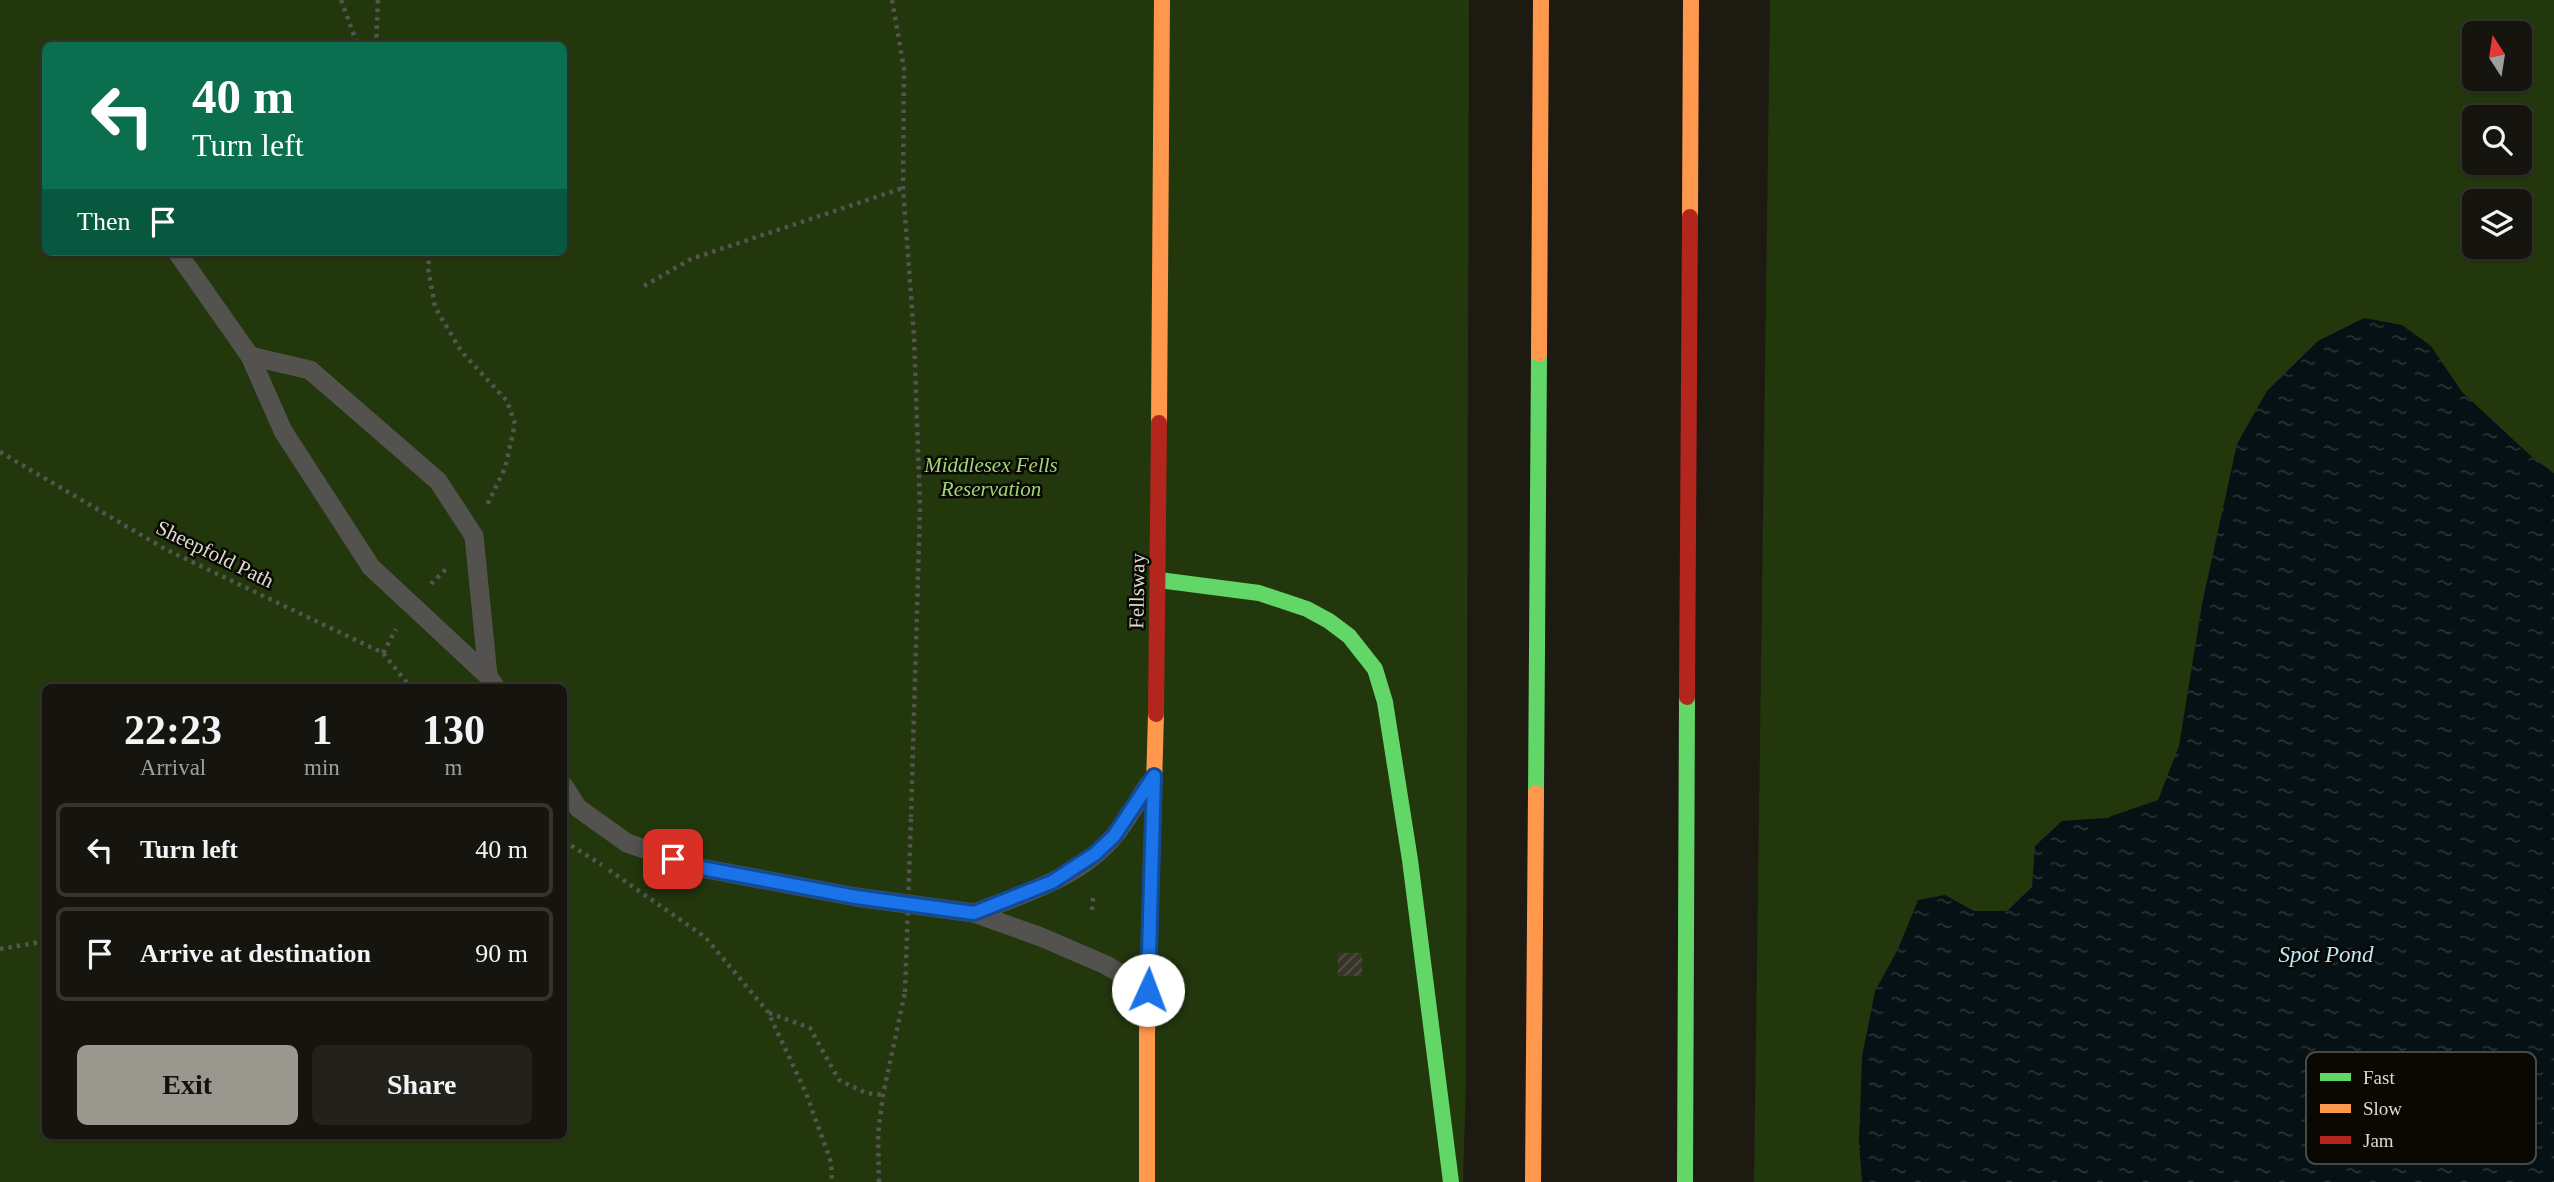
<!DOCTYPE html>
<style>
body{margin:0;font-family:"Times New Roman",serif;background:#23211c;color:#f1f3f6;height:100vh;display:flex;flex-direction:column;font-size:26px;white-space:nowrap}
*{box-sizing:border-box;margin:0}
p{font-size:23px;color:#9e9e9e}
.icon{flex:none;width:38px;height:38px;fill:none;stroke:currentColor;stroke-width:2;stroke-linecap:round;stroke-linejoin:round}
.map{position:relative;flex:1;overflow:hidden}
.panel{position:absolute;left:42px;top:684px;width:525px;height:455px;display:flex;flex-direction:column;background:#16140e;border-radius:10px;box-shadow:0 2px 5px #0004,0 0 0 2px #35332e}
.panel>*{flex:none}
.hud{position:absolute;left:42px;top:42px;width:525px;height:214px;border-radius:10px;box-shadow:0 2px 5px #0004,0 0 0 2px #35332e;background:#0b6e4f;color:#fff;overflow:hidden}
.needle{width:46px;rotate:348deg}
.controls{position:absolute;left:2462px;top:21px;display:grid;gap:14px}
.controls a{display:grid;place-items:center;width:70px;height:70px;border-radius:10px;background:#16140e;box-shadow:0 2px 5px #0004,0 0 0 2px #35332e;font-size:35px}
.pin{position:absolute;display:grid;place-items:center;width:60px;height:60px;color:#fff;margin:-30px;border-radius:14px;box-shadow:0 4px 10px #0006}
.me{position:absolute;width:77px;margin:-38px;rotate:2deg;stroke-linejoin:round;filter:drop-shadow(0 0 5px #0008)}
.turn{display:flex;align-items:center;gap:24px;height:147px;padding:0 35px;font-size:32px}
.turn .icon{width:91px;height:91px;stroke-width:2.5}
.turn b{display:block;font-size:49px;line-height:60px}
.then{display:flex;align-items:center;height:66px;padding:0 35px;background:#0003;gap:14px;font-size:26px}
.eta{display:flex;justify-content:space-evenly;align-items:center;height:119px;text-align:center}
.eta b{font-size:42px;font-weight:700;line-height:49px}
.cta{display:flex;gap:14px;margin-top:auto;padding:14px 35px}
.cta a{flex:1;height:80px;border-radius:10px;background:#9a988e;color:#111;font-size:28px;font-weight:700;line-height:80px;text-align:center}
.cta a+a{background:#23211c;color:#f1f3f6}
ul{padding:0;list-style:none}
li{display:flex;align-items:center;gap:21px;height:94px;margin:0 14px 10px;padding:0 21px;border:4px solid #35332e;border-radius:10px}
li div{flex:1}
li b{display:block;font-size:26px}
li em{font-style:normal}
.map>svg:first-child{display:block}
</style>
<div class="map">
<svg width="2554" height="1182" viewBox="0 0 2554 1182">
<defs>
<pattern id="water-ripples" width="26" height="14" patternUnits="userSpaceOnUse" patternTransform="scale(1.75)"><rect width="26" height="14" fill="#061115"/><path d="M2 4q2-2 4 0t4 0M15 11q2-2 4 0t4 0" fill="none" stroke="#2a3336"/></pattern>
<pattern id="building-hatch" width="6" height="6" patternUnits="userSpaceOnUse" patternTransform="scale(1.75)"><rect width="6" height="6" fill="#373428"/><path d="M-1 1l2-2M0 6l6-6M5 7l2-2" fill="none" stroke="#545146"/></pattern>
</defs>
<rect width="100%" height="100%" fill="#1d1a12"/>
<g fill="#23370d" fill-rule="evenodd">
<path d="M0,0h1469l-3,1081 -3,101h-1463zM46,46h518v206h-518zM46,688h518v448h-518z"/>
<path d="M1770,0h784v1182h-800zM2474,33h46v46h-46zM2474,117h46v46h-46zM2474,201h46v46h-46z"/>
</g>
<path fill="url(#water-ripples)" d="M2364,318l38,7 29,21 31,46 69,64 23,17v709h-692l-3,-40 3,-85 13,-66 23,-42 20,-49 27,-5 29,16h33l25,-24 3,-41 27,-25 44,-3 52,-18 21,-54 23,-142 35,-160 30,-53 51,-50z"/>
<rect fill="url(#building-hatch)" x="1338" y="953" width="24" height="23"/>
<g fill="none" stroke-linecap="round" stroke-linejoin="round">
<g stroke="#555450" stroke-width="4.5" stroke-dasharray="3.5 5" stroke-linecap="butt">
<path d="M341,0l17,46"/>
<path d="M892,0l12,69 -1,119 11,148 6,172 -9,309"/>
<path d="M376,46l2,-46"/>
<path d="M430,252l-2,16 7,39 26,44 46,50 8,23 -10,44 -18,37"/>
<path d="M644,286l47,-27 212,-71"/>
<path d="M0,452l165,97 218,104 28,35"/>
<path d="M431,584l16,-16"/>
<path d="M383,653l13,-24"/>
<path d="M564,841l38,24"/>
<path d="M609,870l96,67 63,75 38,81 25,69 1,20"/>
<path d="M1092,910l1,-12"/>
<path d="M0,949l46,-8"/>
<path d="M769,1013l41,15 29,52 27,13 17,2"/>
<path d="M879,1182l-1,-48 5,-39 22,-103"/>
</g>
<g stroke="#54524e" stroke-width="19">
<path d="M177,252l73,104 33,75 88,136 117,109 8,12"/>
<path d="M250,356l60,14 128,111 36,55 14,140"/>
<path d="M1148,785c-11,17 -21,35 -33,50 -35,43 -92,59 -141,78l67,24 65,28 42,25"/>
<path d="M564,786l14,22 49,35 69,24 160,30 118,16"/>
</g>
<g stroke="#63d668" stroke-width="16">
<path d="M1159,580l100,13 48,16 22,12 20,15 26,33 10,33 25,158 41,322"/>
<path d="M1536,793l3,-439"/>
<path d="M1685,1182l2,-485"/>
</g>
<g stroke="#ff974d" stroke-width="16">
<path d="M1690,217l1,-217"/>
<path d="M1539,354l2,-354"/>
<path d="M1159,423l3,-423"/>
<path d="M1147,1182v-148l9,-320"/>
<path d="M1533,1182l3,-389"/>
</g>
<g stroke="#b3261e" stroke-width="16">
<path d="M1687,697l3,-480"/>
<path d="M1156,714l3,-291"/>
</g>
<path stroke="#555450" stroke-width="4.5" stroke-dasharray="3.5 5" stroke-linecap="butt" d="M905,992l6,-175"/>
</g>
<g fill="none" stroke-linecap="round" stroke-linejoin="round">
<g stroke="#114b97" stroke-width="18">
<path id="route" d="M673,859l23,8 160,30 118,16 78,-31 43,-28 19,-18 40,-60 -6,214"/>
</g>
<use href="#route" stroke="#1a73e8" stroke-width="12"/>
</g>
<g text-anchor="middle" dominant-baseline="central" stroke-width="5" stroke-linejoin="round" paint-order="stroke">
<g font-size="21" font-style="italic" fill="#a0d776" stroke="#090803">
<text x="991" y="465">Middlesex Fells<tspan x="991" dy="24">Reservation</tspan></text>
</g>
<g font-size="21" fill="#dddcd1" stroke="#090803">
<text transform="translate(215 554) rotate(26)">Sheepfold Path</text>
<text transform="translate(1137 591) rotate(-89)">Fellsway</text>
</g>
<g font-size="23" font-style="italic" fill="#b8e9fb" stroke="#090803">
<text x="2326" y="954">Spot Pond</text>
</g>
</g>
<rect x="2306" y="1052" width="230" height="112" rx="10" fill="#090803" stroke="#494841" stroke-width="2"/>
<rect x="2320" y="1073" width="31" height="8" fill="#63d668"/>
<rect x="2320" y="1104" width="31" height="9" fill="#ff974d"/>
<rect x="2320" y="1136" width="31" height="8" fill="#b3261e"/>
<g font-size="19" fill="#dddcd1">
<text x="2363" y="1084">Fast</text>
<text x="2363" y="1115">Slow</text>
<text x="2363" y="1147">Jam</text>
</g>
</svg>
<div class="controls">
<a><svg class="needle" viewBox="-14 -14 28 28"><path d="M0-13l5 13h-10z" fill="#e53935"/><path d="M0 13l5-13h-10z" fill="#9e9e9e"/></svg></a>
<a><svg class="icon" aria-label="search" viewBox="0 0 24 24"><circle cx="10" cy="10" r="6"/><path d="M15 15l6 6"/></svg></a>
<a><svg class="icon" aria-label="layers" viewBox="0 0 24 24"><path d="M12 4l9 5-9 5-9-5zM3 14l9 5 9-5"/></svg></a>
</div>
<div class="pin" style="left:673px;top:859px;background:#d93025"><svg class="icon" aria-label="arrive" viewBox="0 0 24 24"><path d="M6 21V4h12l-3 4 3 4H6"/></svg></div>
<svg class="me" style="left:1148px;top:990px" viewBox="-20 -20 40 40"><circle r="19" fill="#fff"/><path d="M0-13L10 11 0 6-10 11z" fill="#1a73e8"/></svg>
<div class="hud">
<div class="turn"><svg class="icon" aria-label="left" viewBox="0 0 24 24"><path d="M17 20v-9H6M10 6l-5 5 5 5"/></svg><div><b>40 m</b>Turn left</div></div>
<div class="then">Then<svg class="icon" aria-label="arrive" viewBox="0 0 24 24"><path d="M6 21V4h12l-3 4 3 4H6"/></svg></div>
</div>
<section class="panel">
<div class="eta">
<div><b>22:23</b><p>Arrival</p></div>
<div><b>1</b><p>min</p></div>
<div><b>130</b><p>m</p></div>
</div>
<ul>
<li><svg class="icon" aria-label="left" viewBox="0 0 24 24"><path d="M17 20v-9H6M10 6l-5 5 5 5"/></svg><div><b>Turn left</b></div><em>40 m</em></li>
<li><svg class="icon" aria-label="arrive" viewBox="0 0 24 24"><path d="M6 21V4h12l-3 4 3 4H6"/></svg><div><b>Arrive at destination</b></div><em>90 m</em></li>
</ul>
<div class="cta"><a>Exit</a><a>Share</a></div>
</section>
</div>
